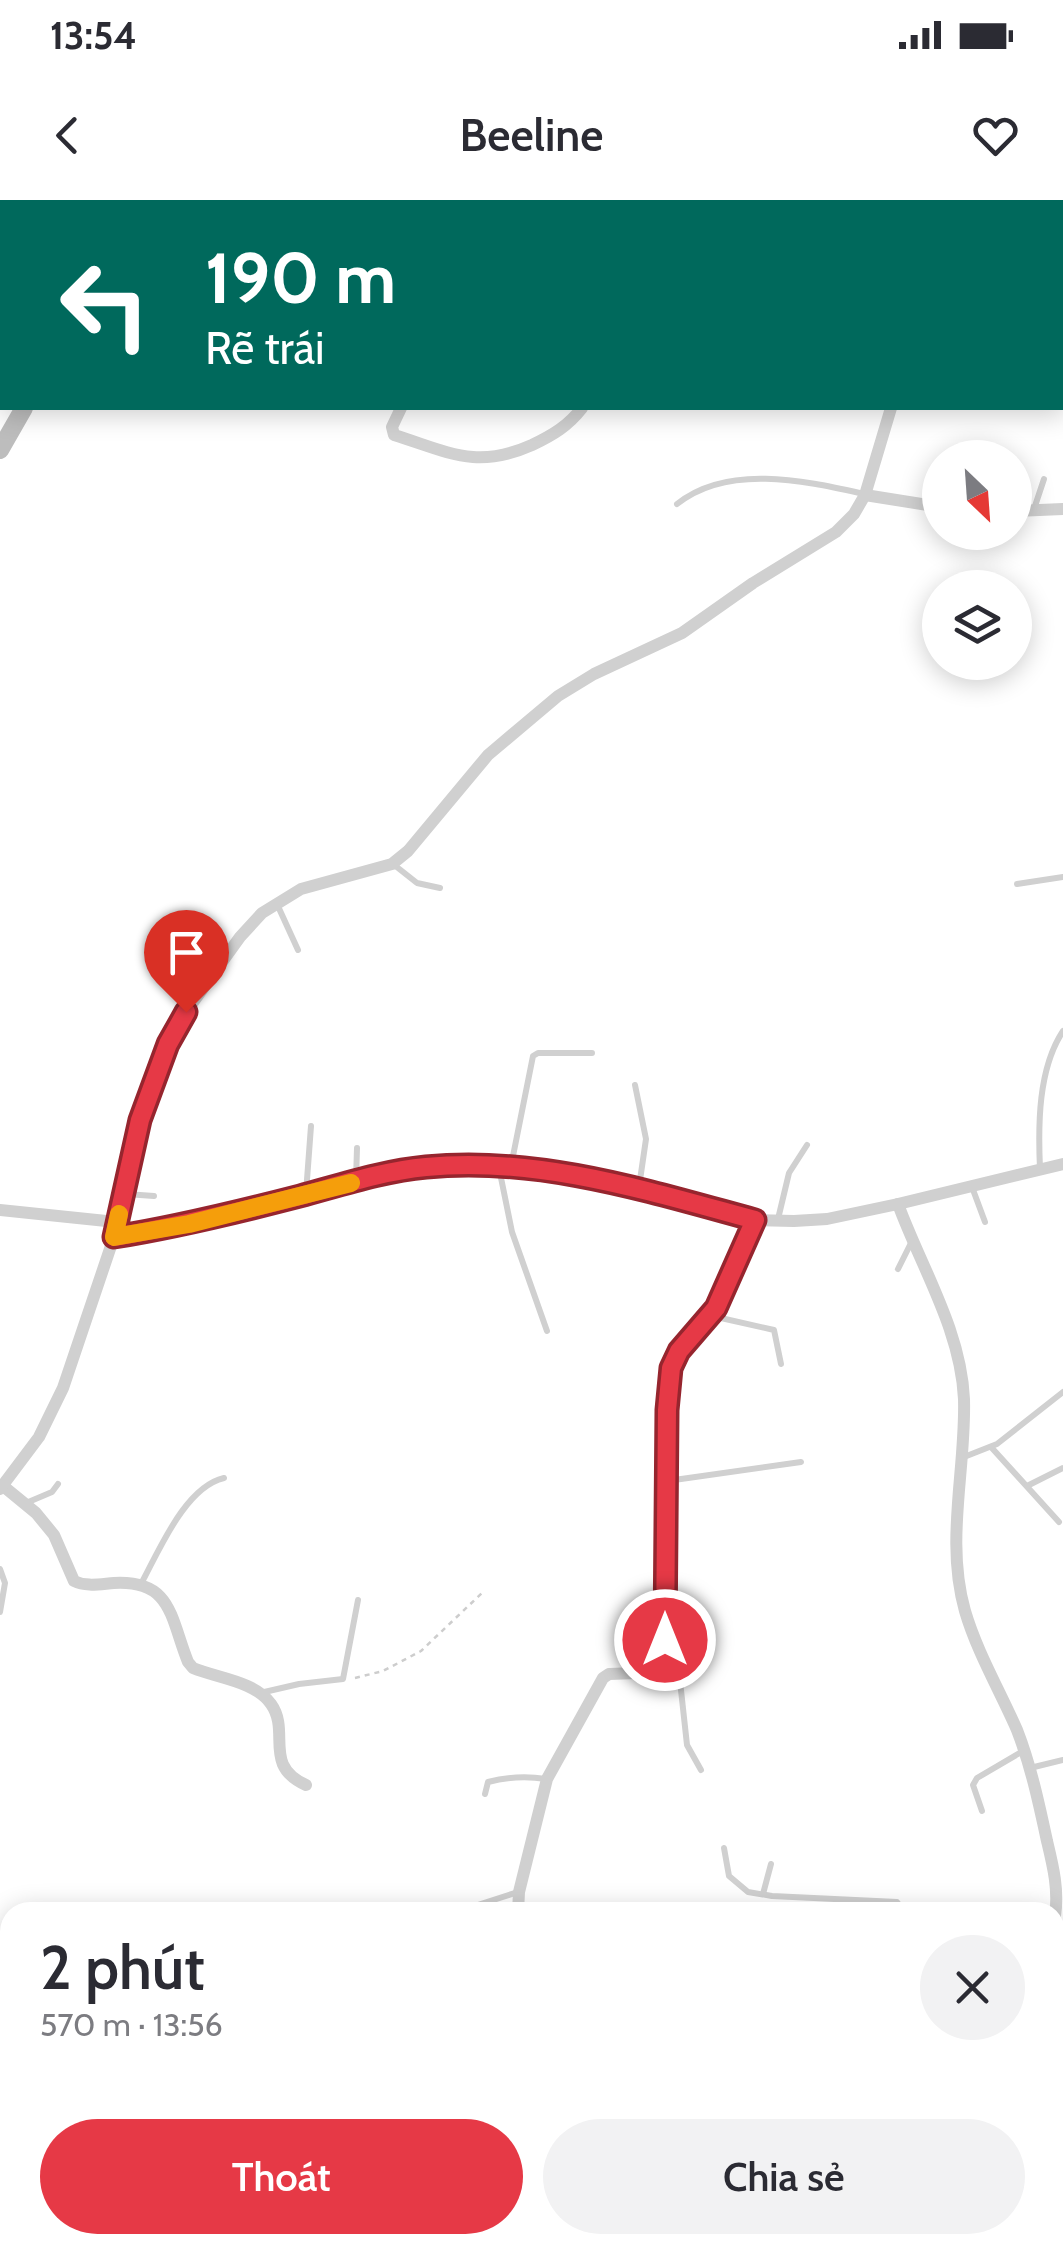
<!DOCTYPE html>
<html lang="vi">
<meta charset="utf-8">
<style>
body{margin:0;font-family:Cabin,sans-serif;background:#f2f2f3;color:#2b2b33;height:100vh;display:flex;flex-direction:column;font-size:38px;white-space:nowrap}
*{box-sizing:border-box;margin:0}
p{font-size:32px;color:#7c7c81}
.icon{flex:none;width:55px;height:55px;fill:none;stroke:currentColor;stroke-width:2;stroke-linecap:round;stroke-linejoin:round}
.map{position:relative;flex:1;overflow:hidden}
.side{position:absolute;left:0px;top:1702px;width:1065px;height:352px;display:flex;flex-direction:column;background:#fff;border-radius:30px 30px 0 0;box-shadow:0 5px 25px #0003}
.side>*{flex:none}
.banner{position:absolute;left:0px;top:0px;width:1065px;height:210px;box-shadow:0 5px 25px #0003;background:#00695c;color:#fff;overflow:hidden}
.needle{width:65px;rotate:155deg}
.tools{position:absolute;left:922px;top:240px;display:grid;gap:20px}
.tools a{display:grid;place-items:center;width:110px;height:110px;border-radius:50%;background:#fff;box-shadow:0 5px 25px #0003;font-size:50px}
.pin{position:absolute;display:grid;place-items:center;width:85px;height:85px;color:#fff;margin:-102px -42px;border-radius:50% 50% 50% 0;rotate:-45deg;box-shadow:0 0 10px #0007}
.pin .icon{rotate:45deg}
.me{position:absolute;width:110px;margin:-55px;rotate:0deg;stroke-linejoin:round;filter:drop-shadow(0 0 8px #0008)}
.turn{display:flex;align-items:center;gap:35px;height:210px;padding:0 40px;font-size:45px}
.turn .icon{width:130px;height:130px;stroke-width:2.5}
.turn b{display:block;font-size:70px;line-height:85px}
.round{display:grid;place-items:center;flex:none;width:105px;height:105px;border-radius:52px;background:#f2f2f3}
.summary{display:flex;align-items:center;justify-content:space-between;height:170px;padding:0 40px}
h1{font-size:60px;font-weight:600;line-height:75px}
.button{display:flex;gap:20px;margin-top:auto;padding:20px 40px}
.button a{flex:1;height:115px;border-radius:60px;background:#e63946;color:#fff;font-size:40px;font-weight:600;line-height:115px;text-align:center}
.button a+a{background:#f2f2f3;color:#2b2b33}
.status{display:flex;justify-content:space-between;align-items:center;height:70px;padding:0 50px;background:#fff;direction:ltr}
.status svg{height:28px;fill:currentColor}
header{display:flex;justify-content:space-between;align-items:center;height:130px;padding:0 40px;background:#fff;font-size:45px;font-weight:600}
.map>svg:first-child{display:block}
</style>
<div class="status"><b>13:54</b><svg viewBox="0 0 49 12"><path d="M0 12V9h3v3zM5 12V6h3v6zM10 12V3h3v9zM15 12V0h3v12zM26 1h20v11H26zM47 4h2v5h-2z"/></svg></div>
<header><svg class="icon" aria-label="back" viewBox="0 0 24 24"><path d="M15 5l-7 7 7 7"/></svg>Beeline<svg class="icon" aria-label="heart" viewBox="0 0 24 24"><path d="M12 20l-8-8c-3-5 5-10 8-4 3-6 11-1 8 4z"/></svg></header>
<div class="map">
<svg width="1063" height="2053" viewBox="0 0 1063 2053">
<rect width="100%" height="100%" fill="#fff"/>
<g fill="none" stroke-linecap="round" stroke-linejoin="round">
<g stroke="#cdcdcd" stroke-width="2.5" stroke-dasharray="5 5" stroke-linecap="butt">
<path d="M754,0l2,2"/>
<path d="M355,1478l28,-7 38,-20 62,-59"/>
</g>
<g stroke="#d0d0d0" stroke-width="6">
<path d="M0,19l2,1"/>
<path d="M677,304c51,-41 128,-23 187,-10"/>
<path d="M1034,309l10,-30"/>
<path d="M393,664l24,19 23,5"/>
<path d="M1017,684l46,-7"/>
<path d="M277,704l21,46"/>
<path d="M635,885l11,54 -7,48"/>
<path d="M511,966l22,-110 5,-3h54"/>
<path d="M499,968l13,64 35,99"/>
<path d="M1040,969c-2,-44 -2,-100 23,-138"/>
<path d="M356,980l1,-32"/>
<path d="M972,987l13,35"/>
<path d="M306,993l5,-67"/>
<path d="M126,994l28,2"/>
<path d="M778,1019l11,-46 18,-28"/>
<path d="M898,1069l13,-26"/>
<path d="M712,1116l62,14 7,34"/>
<path d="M991,1247l68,75"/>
<path d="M964,1257l33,-13 66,-52"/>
<path d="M667,1281l134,-19"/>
<path d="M1027,1286l36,-18"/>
<path d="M26,1303l26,-11 6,-8"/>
<path d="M0,1369l5,14 -5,29"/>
<path d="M141,1384c18,-33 44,-97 83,-106"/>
<path d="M667,1472l13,9 7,64 14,25"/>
<path d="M260,1493l39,-9 44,-5 15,-79"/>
<path d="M1030,1568l33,-8"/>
<path d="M485,1594l3,-12c19,-5 39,-6 58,-3"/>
<path d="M982,1611l-9,-26 4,-7 46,-27"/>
<path d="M724,1648l5,28 19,16 24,4 125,6 8,10"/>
<path d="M763,1694l8,-30"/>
<path d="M456,1712l62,-20"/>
<path d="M1055,1838l3,7 -3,10"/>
<path d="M1055,1977h8"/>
<path d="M340,2045l4,8"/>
<path d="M354,2045l1,8"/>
<path d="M301,2049l1,4"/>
<path d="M962,2053l3,-8"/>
</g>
<g stroke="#d0d0d0" stroke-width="12">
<path d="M455,0l2,2"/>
<path d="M951,2v-2"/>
<path d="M1062,134h1"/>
<path d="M401,208l-9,19 2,8c55,17 82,35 138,10 21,-10 36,-19 50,-37"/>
<path d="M865,295l75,12"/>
<path d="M1015,311l48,-2"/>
<path d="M898,1004c23,63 63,126 66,195 2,71 -19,142 1,212 12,41 35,80 52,119 14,36 22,74 30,111 6,25 12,49 8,75"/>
<path d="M0,1010l116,12"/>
<path d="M114,1037l75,-12 198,-52 40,-6h71l60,5 81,16 116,32 39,1 33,-2 71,-15 165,-40"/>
<path d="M3,1286l33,27 18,22 20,46c12,6 26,3 40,2 58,-3 56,34 74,79l5,6c24,10 62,13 78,36 20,28 -9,61 35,81"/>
<path d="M0,1289l39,-52 24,-49 51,-151 26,-117 28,-76 18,-32 54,-75 22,-24 39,-24 91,-25 16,-13 80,-96 70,-59 36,-22 88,-41 71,-50 83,-51 18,-18 11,-19 26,-87"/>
<path d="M518,1712l1,-20 28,-113 56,-101 6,-4 56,-2 2,-262 7,-50 42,-52 39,-88"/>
<path d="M1055,1996l8,11"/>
<path d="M421,2053l16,-8"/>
<path d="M896,2053l7,-8"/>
</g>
<g stroke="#bdbdbd" stroke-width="18">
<path d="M98,2l1,-2"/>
<path d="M141,2l1,-2"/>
<path d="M0,174l2,-4"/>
<path d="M0,250l24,-42"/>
</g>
</g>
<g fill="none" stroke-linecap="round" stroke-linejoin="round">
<g stroke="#96252e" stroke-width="25">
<path id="route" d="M186,812l-18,32 -28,76 -26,117c63,-10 124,-25 186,-41 41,-11 83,-25 126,-29 112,-11 222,24 329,53l-39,88 -37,43 -8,17 -4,42 -2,230"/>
</g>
<use href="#route" stroke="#e63946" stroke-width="18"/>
<path stroke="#f59e0b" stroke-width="18" d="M119,1014l-5,23 75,-13 162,-41"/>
</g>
</svg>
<div class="tools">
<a><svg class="needle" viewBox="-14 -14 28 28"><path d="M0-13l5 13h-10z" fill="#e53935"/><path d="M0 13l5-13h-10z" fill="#7c7c81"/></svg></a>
<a><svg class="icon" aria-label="layers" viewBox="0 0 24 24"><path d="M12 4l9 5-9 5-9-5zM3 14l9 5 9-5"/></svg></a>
</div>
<div class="pin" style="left:186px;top:812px;background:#d93025"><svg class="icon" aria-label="arrive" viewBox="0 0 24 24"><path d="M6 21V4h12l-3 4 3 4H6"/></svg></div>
<svg class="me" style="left:665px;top:1440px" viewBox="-20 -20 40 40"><circle r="17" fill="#e63946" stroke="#fff" stroke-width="3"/><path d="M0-11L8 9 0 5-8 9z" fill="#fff"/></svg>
<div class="banner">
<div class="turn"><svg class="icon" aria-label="left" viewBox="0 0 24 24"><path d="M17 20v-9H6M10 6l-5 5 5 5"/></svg><div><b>190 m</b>Rẽ trái</div></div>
</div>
<section class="side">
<div class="summary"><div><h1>2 phút</h1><p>570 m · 13:56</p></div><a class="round"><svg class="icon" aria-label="close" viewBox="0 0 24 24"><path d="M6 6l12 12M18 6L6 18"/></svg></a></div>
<div class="button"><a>Thoát</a><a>Chia sẻ</a></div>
</section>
</div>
